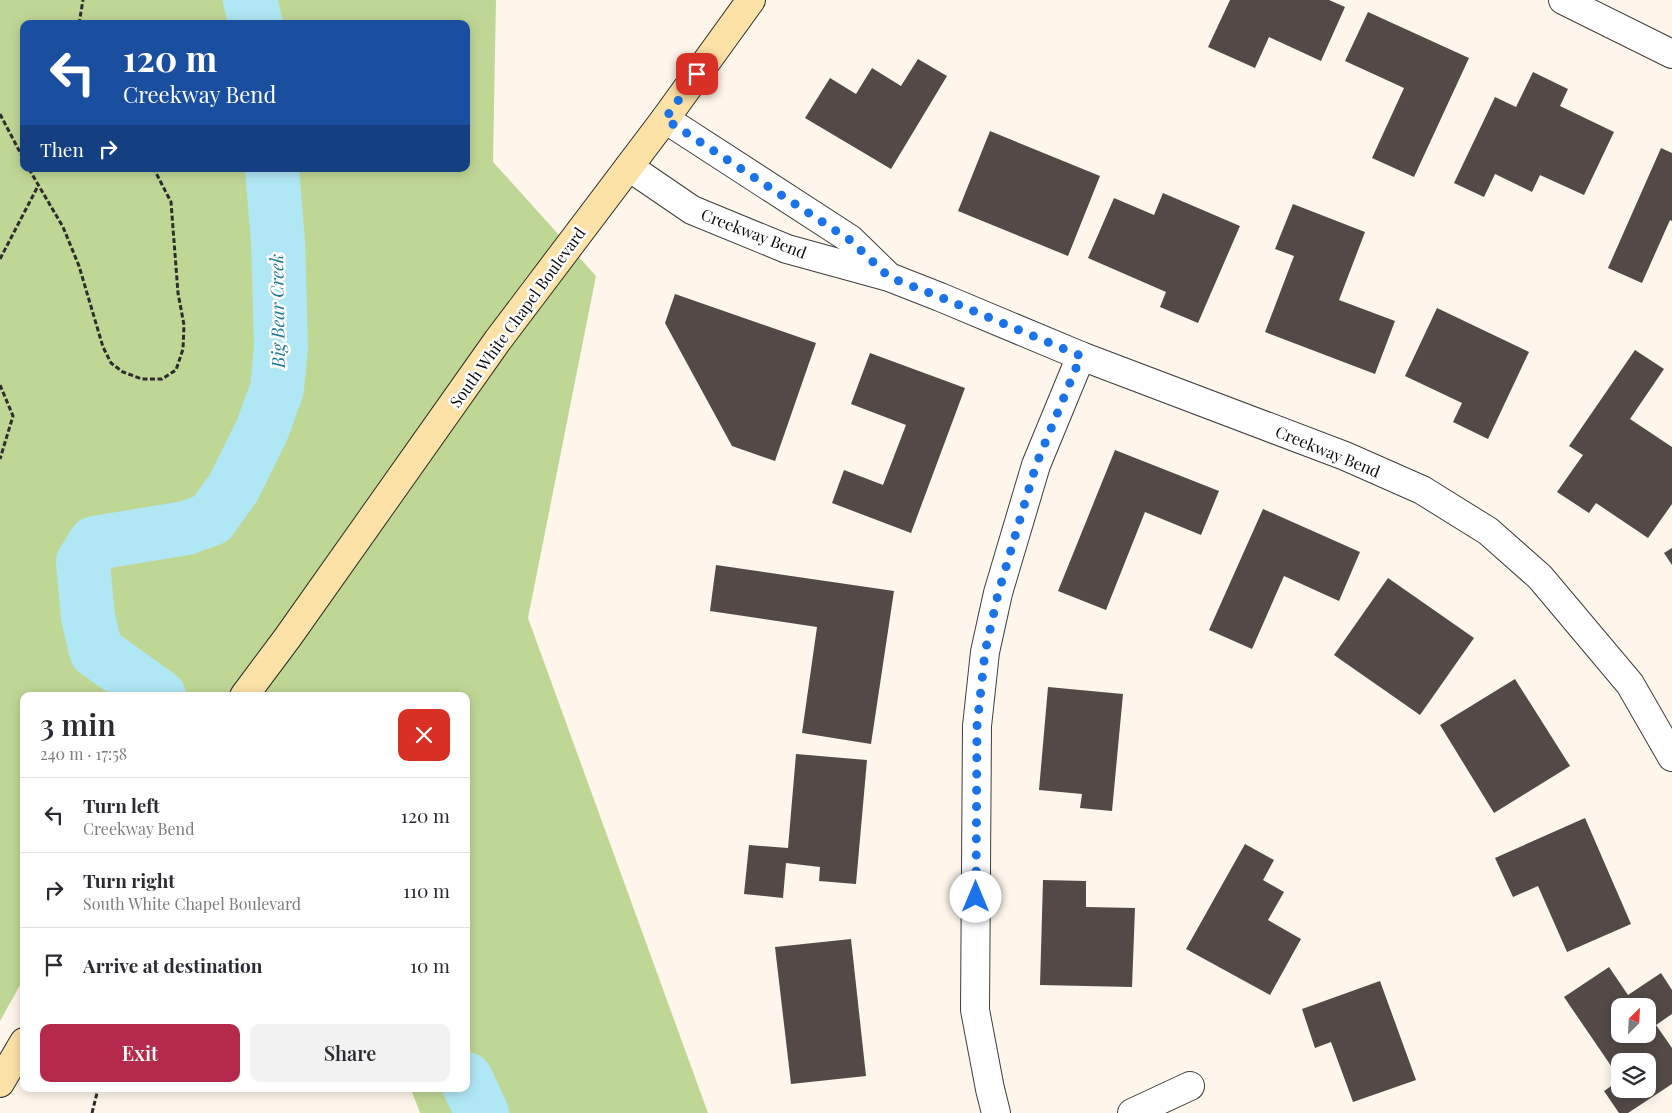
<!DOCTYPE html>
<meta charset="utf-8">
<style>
body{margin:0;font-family:"Playfair Display",serif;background:#f2f2f3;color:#2b2b33;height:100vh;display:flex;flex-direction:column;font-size:19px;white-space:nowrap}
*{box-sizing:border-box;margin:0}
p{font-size:16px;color:#7c7c81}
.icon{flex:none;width:28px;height:28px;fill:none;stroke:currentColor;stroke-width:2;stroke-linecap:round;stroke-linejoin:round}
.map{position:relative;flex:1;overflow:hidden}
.panel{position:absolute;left:20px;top:692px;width:450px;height:400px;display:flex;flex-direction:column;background:#fff;border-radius:10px;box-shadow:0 2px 12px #0003}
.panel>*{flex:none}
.guide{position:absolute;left:20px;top:20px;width:450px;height:152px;border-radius:10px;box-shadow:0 2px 12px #0003;background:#1a4fa0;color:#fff;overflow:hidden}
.needle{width:32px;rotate:24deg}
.buttons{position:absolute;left:1611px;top:998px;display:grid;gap:10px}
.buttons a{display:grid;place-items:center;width:45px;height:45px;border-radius:10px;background:#fff;box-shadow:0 2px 12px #0003;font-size:25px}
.pin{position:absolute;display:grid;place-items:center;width:42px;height:42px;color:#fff;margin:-21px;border-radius:10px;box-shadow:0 2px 8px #0006}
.me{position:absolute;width:55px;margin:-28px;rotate:0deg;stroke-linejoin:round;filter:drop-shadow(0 0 4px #0008)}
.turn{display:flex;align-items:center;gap:18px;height:105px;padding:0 20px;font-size:22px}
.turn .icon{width:65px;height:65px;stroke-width:2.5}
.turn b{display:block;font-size:35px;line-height:42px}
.then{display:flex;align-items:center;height:48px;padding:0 20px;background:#0003;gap:10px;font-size:19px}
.round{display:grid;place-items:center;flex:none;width:52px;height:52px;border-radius:10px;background:#f2f2f3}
.overview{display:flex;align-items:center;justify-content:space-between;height:85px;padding:0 20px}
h1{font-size:30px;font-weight:600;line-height:38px}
.button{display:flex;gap:10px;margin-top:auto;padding:10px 20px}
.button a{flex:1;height:58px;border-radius:10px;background:#b5294a;color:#fff;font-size:20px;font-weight:600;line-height:58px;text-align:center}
.button a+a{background:#f2f2f3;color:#2b2b33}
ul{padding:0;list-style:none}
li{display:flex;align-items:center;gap:15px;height:75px;padding:0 20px;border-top:1px solid #e1e1e2}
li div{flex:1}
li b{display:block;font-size:19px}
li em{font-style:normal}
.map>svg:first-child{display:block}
</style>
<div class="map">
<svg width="1672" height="1113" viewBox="0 0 1672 1113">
<rect width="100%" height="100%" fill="#fef6ea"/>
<path fill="#bfd795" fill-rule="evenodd" d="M0,0h496l-3,162 103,114 -68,342 180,495h-288l-9,-24h55v-393h-442v282l-24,43zM24,24h442v145h-442z"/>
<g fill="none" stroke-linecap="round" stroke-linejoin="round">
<g stroke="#b0e7f4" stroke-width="54">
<path d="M250,0l6,24"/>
<path d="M159,696l-63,-45 -8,-34 -5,-55 12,-19 91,-15 25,-9 23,-32 28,-57 15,-41 4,-42 -3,-105 -6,-73"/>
<path d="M466,1079l16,34"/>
</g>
</g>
<g fill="#534a48" fill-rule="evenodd">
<path d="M1230,0h99l16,7 -24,54 -52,-24 -14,31 -47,-21z"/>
<path d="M1368,12l101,46 -55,119 -42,-19 32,-70 -59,-27z"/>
<path d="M918,59l29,17 -56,93 -86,-51 25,-40 26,16 16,-26 29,18z"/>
<path d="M1533,72l35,17 -8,17 54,26 -30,63 -44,-20 -8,17 -37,-18 -11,23 -30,-14 41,-86 21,10z"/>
<path d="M990,131l110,45 -32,80 -110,-45z"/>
<path d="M1661,148l11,5v68l-2,-1 -28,63 -34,-15z"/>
<path d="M1163,193l77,33 -42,97 -38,-16 6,-15 -78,-34 26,-60 40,17z"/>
<path d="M1293,204l72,28 -26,68 56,21 -20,53 -110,-42 29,-76 -19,-7z"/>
<path d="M675,294l141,49 -41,118 -43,-15 -67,-123z"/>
<path d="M1437,308l92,44 -41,87 -35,-17 9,-19 -57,-27z"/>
<path d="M1635,350l29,19 -34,50 42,28v57l-24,34 -52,-35 -7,10 -32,-21 26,-37 -14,-9z"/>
<path d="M870,353l95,35 -54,145 -79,-30 12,-33 39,15 23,-60 -55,-21z"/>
<path d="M1115,450l104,41 -18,44 -56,-23 -39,98 -48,-19z"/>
<path d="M1263,509l97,43 -21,49 -55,-25 -32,73 -43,-19z"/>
<path d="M1672,548v17l-8,-12z"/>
<path d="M716,565l178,26 -23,153 -69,-11 15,-106 -107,-16z"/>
<path d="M1388,578l86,60 -54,77 -86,-60z"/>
<path d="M1515,679l55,87 -76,47 -54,-88z"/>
<path d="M1048,687l75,7 -11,117 -32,-3 2,-14 -43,-4z"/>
<path d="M796,754l71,6 -11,124 -37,-3 1,-14 -34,-4 -3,35 -39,-4 5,-49 39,3z"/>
<path d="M1585,818l46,106 -64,28 -29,-66 -25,11 -18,-39z"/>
<path d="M1245,844l29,16 -11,20 21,12 -16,28 33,19 -31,56 -84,-46z"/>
<path d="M1043,880l43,1v26l49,1 -3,79 -92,-2z"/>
<path d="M851,939l15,137 -75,8 -16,-137z"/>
<path d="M1609,967l19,28 33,-22 11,17v24l-16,11 16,23v36l-44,29h-9l-15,-22 16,-11v9h28v-28h-28v18l-56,-82zM1620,1006h28v28h-28z"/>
<path d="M1380,981l36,99 -63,22 -22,-60 -16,6 -13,-39z"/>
</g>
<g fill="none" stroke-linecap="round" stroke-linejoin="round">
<g stroke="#3e3e3e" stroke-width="30">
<g id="minor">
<path d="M1563,0l109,54"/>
<path d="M665,119l185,120 36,35"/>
<path d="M629,167l63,43 95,39 102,28 51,20 141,59 264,100 77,34 66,41 52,46 90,107 42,73"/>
<path d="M996,1113l-6,-24 -15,-79 2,-284 8,-74 13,-59 38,-128 45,-109"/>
<path d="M1132,1113l58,-27"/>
</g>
</g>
<g stroke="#2d2d2d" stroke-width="30">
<g id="secondary">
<path d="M244,696l44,-59 210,-297 167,-221 86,-119"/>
<path d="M0,1083l24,-41"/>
</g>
</g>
<g stroke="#2d2d2d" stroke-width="3" stroke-dasharray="5 2.5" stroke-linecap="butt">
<path d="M79,24l4,-24"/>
<path d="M0,114l24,46"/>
<path d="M29,169l34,58 16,39 24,81 8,16 12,9 19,7h20l14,-9 7,-21 1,-24 -6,-32 -7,-91 -17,-33"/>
<path d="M0,259l38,-73"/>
<path d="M0,385l13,31 -13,43"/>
<path d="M92,1113l6,-24"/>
</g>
<use href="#minor" stroke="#fff" stroke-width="28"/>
<use href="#secondary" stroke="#fce2a7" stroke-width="28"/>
</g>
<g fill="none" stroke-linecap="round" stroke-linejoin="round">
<path stroke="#1a73e8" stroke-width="9" stroke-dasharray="0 16.2" d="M697,74l-32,45 185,121 39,37 51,20 141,59 -45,109 -38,129 -13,58 -8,74 -1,171"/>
</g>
<g text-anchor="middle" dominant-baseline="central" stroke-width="5" stroke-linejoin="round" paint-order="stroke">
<g font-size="16" fill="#0b0b0b" stroke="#fff">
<text transform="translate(754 233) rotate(21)">Creekway Bend</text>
<text transform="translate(517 317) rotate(-54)">South White Chapel Boulevard</text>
<text transform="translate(1328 451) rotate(22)">Creekway Bend</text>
</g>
<g font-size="18" font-style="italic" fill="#1a7997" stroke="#fff">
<text transform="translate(277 311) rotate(-91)">Big Bear Creek</text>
</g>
</g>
</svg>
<div class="buttons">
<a><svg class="needle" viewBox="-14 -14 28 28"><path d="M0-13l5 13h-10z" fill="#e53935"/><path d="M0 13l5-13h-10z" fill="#7c7c81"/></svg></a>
<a><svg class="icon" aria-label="layers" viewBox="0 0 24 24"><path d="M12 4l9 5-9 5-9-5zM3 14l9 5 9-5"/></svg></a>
</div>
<div class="pin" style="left:697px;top:74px;background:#d93025"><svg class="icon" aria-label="arrive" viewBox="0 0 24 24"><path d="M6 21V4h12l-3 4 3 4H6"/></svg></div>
<svg class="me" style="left:976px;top:897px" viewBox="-20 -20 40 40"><circle r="19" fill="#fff"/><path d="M0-13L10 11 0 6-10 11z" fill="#1a73e8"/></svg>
<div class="guide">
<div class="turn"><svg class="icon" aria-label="left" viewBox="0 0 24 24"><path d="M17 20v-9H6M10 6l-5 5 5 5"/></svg><div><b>120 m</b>Creekway Bend</div></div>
<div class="then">Then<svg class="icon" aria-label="right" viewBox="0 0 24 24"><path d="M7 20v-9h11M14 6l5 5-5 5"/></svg></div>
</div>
<section class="panel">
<div class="overview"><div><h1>3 min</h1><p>240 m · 17:58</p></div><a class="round" style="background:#d93025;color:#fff"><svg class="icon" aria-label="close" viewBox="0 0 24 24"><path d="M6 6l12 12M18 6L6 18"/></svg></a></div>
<ul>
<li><svg class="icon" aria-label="left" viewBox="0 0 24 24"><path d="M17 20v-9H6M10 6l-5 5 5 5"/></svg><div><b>Turn left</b><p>Creekway Bend</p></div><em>120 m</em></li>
<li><svg class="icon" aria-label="right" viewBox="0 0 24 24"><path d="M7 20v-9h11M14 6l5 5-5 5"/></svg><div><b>Turn right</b><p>South White Chapel Boulevard</p></div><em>110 m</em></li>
<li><svg class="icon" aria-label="arrive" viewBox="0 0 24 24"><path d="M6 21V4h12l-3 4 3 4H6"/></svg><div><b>Arrive at destination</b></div><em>10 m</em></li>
</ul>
<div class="button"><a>Exit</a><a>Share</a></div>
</section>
</div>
